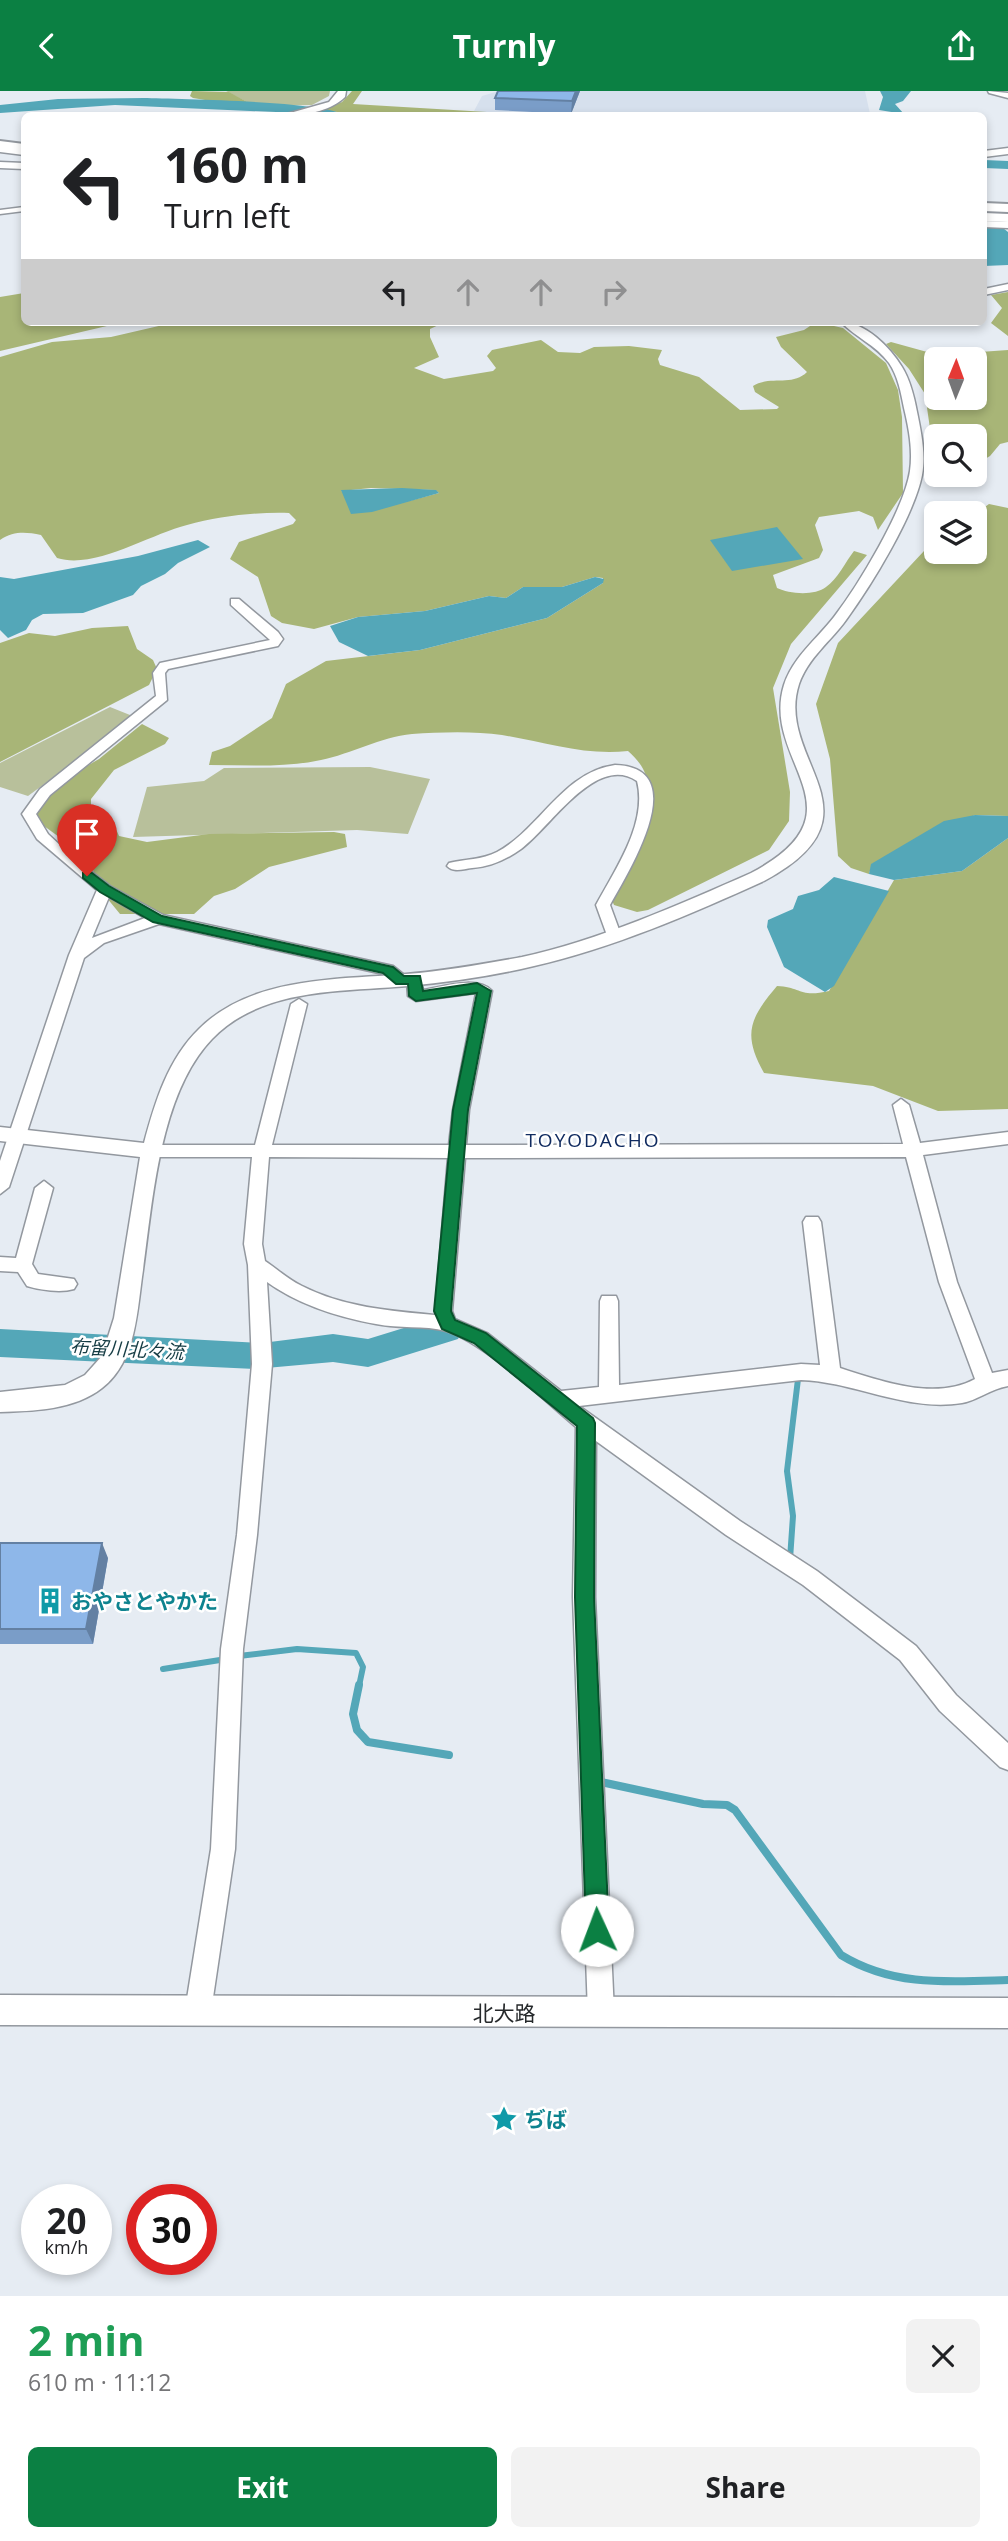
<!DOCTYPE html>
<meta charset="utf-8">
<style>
body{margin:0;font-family:"Open Sans","Noto Sans JP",sans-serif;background:#f2f2f2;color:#202124;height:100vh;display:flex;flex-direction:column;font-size:26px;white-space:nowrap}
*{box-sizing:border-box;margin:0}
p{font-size:23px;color:#757577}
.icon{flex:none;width:38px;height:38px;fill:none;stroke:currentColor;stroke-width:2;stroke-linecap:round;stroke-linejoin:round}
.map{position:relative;height:2205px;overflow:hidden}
.drawer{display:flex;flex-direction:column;background:#fff;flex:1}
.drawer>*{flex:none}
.top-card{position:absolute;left:21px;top:21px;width:966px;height:214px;border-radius:10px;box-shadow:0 4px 10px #0003;background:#fff;color:#202124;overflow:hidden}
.needle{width:46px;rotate:1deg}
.fabs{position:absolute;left:924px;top:256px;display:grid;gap:14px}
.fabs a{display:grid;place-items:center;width:63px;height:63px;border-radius:10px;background:#fff;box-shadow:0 4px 10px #0003;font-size:35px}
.speed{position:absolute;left:21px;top:2093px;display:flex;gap:14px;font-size:35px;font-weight:700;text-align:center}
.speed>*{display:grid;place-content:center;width:91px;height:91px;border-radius:50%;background:#fff;box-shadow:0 4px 10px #0003;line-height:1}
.speed small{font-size:18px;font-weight:400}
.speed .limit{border:10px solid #d22;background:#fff;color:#111}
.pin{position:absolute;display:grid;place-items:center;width:60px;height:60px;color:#fff;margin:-72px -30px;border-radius:50% 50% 50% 0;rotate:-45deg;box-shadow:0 0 7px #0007}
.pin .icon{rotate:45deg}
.me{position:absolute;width:77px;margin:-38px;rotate:358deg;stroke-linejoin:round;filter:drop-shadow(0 0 5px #0008)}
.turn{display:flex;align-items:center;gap:24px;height:147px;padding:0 28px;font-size:32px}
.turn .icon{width:91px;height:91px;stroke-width:2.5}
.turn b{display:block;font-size:49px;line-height:60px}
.lanes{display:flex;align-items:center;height:66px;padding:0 28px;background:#0003;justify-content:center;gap:35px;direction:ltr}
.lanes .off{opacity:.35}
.round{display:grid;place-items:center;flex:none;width:74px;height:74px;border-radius:10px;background:#f2f2f2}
.headline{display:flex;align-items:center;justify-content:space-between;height:119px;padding:0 28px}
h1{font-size:42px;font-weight:700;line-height:52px;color:#1e9e55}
.primary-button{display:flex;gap:14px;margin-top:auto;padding:14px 28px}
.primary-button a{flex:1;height:80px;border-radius:10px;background:#0b8043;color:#fff;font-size:28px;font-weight:700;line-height:80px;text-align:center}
.primary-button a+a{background:#f2f2f2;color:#202124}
header{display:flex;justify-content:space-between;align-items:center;height:91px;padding:0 28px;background:#0b8043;color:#fff;font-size:32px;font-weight:700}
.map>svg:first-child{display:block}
</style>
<header><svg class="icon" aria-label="back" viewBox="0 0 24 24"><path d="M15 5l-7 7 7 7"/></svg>Turnly<svg class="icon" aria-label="share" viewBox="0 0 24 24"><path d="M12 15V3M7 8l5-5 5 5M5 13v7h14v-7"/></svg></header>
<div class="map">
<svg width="1008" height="2205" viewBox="0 0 1008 2205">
<rect width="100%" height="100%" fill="#e6ecf3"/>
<path fill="#d6e0ed" d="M499,0h366l5,23 -385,1 2,-2 -13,-2 8,-15z"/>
<g fill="#b8c09b">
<path d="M226,0h104l-1,5 -17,9 -45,1 -16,-2z"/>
<path d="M110,616l25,10 -107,79 -28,-9v-24z"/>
<path d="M370,676l60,12 -22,55 -51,-4 -224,7 14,-50 57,-6 20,-13z"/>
</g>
<g fill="#a8b577" fill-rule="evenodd">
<path d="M192,0l37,1 22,12h-22l-36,-6 -3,-2z"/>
<path d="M352,0h10l-9,13 134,8 -2,3h-127l-35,-5 19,-8z"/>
<path d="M1008,201v44l-17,-13 11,-15 -11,-13z"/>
<path d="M24,202v29h100l-124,29v-54z"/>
<path d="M176,231h269l-15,7v8l9,20 -25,11 30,11 49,-8 3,-3 -9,-12 5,-6 49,-10 17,12 22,1 14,-6 35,-1 33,4 -4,9 2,6 39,12 41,33 37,-1 2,-2 -24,-15 -2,-6c17,-11 39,1 54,-14l-26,-25 -5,-10 28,-7 12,-8 27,6 43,35 12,27 4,27 1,76 -25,37 -5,-13 -14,-6 -40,6 -4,8 8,25 -4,8 -46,17 4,13c12,6 38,8 49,-1 11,-7 20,-26 28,-36l13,4 -76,89 -18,44 17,104 -1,29 -20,29 -121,60 -11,2 -23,-7 -3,-7 39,-104c-2,-19 -8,-31 -22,-43 -43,5 -83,-9 -126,-16 -27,-4 -62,-3 -90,-1 -32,3 -61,20 -91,26 -37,8 -75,5 -112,5l3,-13 18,-6 42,-28 14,-34 40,-23 94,-11 127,-32 56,-35v-5l-8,-1 -33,10h-39l-17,11 -17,-2 -64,15 -67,6 -44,12 -32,-6 -11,-7 -13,-39 -28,-18 9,-17 54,-18 3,-4 -7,-7c-33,-1 -69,3 -102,12 -37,9 -92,45 -130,33l-16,-23c-16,-3 -27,-4 -41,5v-183l52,-15 59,-5zM371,397l64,2 4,3 -30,8 -68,-10z"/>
<path d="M891,251l47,13 70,-5v92l-8,2 -10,12 -15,9v-29h-39l-1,27 -10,-69 -16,-25 -23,-25zM936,268h39v38h-39z"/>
<path d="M989,413l19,4v308l-33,-1 -103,49 -3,10 -18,-6 -13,-12 -8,-97 -14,-55 22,-61 86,-92 12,-5v5h39v-37z"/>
<path d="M128,535l9,23 16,11 4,9 -8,16 -149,77v-119l29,-10 26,3 37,-8z"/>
<path d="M142,633l27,14 -4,6 -51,26 -23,29v6l20,13 8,18 28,6 62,-8 125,-2 11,2 2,13 -78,20 -34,22 -21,7 -20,18h-74l-18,-22 -14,-34 -55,-40 1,-13 32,-27 33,-19z"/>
<path d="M1008,747v271l-70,2 -65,-25 -109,-13c-22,-39 -14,-55 13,-87 25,1 22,12 52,5l65,-111 68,-9z"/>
</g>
<g fill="#54a7b8">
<path d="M880,0h31l-8,10 -8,3 9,10 -25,-4 4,-13z"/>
<path d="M984,136l19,1 5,4v33l-24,1z"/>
<path d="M402,397l34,2 3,3 -67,19 -21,2 -10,-24z"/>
<path d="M777,436l26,32 -71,12 -22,-31z"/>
<path d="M198,449l12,7 -32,16 -13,11 -24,12 -8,9 -50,18 -40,1 -11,6 -6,10 -18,8 -8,-8v-53l14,2 124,-23z"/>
<path d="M595,486l9,2 -1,4 -56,35 -127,32 -52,6 -29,-14 -9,-16 28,-9 67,-6 64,-15 17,2 17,-11h39z"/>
<path d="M975,724l33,1v22l-46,33 -68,9 -25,-6 2,-10 73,-43z"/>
<path d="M834,786l55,14 -55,95 -9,6 -41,-25 -17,-40 1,-7 25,-11 5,-13 21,-6z"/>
</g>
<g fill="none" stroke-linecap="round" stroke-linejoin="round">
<g stroke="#54a7b8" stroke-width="6">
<path d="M790,1468l3,-43 -6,-45 11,-92 4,-3"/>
<path d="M239,1565l58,-7 59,4 7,14 -4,19"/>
<path d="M163,1578l57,-9"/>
</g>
<g stroke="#54a7b8" stroke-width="8">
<path d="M359,1594l-6,29 4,16 11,12 81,13"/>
<path d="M601,1691l102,22 24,1 8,5 106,145c52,32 108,27 167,25"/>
</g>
<g fill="#54a7b8" fill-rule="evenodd">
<path d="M144,7c31,1 182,3 199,17l-228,-10 -115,8v-8l58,-6z"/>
<path d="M984,69l24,1v8l-24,-1z"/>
<path d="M446,1224l12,4 5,10 -5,10 -90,28 -35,-5 -78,7 -255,-12v-28l262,14 71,-9 35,5z"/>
</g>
<g stroke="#93989f" stroke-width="3">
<g id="minor">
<path d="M24,116v4l-24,3v-4z"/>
<path d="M1008,193v6l-24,5v-6z"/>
<path d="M231,508h8l39,33 5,7 -5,7 -110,23 -3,4 2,27 -117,95 -14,19 12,20 27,25 35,27 53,29 230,51 15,12 7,-4 5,1 3,15c19,-3 55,-15 69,1l-23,119 -3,35 437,-1 -10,-39 8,-6 8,6 11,38 88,-11v12l-85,11 34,127 35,91 16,-3v16c-18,3 -32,15 -46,17 -56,9 -106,-21 -161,-23l-222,26 161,115 77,50 99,75 40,49 52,48v27l-8,-3 -60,-56 -40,-51 -97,-75 -77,-50 -130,-94 -1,156 19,416 -4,9 -9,4 -9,-4 -4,-9 -15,-416 3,-170c-31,-26 -94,-86 -130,-96 -22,-6 -47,-2 -70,-7 -38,-7 -77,-19 -109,-42l5,82 -15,171 -14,114 -8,200 -24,162 -4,9 -9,4 -9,-4 -4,-9 26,-162 10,-200 16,-114 15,-171 -4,-99 -4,-21 8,-87h-100l-9,-6 9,-6h103l36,-141 8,-5 8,5 -35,141h177l4,-35 23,-117 -60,8 -8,-5 -1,-14 -6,3 -18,-11 -224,-50 -55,19 -20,15 -75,229 -9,7v-33l69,-206 28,-65 -60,-51 -15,-25 18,-25 116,-93 -3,-23 7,-10 110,-23 -39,-35zM109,806l36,21 -53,20zM269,1066l179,1 -13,157c-45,-4 -92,-8 -133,-29 -13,-6 -25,-17 -37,-25l-3,-17zM906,1066l33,125 36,97c-40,22 -94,2 -135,-11l-19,-146 -3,-5h-12l-3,5 17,143 -19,-1 -182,21 -1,-84 -2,-5h-14l-2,5 -1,86 -38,4 -74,-58 -32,-14 -3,-8 13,-153z"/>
<path d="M615,674c79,2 14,106 -5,140l11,30 -3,3h-10l-12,-33c19,-35 52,-82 41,-124 -41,-28 -86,46 -116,68 -14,10 -31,18 -49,19 -9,1 -18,5 -25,-2l2,-3c16,-4 33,-3 48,-11 43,-23 66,-80 118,-87z"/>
<path d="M44,1090l9,7 -21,76 6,10 36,5 3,5 -3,5c-13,4 -34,1 -47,-3l-9,-14 -18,-1v-14l16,1 19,-70z"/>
</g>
</g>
<g stroke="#93989f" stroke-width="3">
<g id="tertiary">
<path d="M338,0h8l-1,6c-14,14 -43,20 -62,18l46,-13z"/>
<path d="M988,0l20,2v5l-19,-5z"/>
<path d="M1008,57v6l-24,3v-6z"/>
<path d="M0,71l24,1v6l-24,-1z"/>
<path d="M984,130l24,1v6l-24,-1z"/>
<path d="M841,231c24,0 49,25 61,45 8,13 12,29 15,45 4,20 9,42 5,63 -8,41 -51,111 -76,145 -15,21 -38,38 -47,64 -25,77 90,130 -35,197 -73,33 -151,67 -230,85 -41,10 -84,16 -126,20 -66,6 -146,1 -196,53 -52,54 -59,159 -69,231 -6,39 -6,91 -41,118 -28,22 -68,23 -102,24v-20l65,-7 20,-10 17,-19 12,-38 26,-161 -140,-16v-14l144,16c11,-41 24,-84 55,-114 53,-53 138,-49 207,-55 39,-3 77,-10 116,-17 75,-16 159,-53 229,-84 118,-62 9,-111 33,-188 9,-28 33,-46 50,-68 24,-31 70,-107 76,-146 3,-21 -1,-42 -6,-63 -3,-15 -6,-32 -15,-45 -13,-18 -34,-26 -48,-41z"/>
<path d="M0,1904l1008,3v30l-1008,-3z"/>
</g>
</g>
<g stroke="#93989f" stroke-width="4">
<g id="primary">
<path d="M0,50l24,3v6l-24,-1z"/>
<path d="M984,112l24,1v8l-24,-1z"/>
</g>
</g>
<g stroke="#93989f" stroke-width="3">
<g id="motorway">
<path d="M0,53l24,3v8l-24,-3z"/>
<path d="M984,122l24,1v8l-24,-1z"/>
</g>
</g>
<use href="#minor" fill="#fff" fill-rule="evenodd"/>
<use href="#tertiary" fill="#fff" fill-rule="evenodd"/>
<use href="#primary" fill="#fff" fill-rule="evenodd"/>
<use href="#motorway" fill="#fff" fill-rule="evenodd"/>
</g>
<g fill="#7a9dc8">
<path d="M580,0l-9,23 -76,-4v-12z"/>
<path d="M0,1452l108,15 -15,86h-93z"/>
</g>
<g fill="#6380a3">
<path d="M576,0h4l-9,23 1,-13z"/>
<path d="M102,1452l6,15 -15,86 -7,-15z"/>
</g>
<g fill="#8eb7e9" stroke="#6380a3" stroke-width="2">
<path d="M498,0h78l-4,10 -77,-3z"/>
<path d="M0,1452h102l-16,86h-86z"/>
</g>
<path fill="#0b8043" stroke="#07532c" stroke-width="2" d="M83,782h9l17,13 53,30 231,51 11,9h16l3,15 54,-8 14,8 -23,119 -17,201 4,9 31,13 107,85 2,5 -1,174 15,333 -4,8 -8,3 -7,-3 -4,-8 -11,-333 2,-171 -103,-83 -32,-14 -8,-18 19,-201 24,-117 -61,8 -7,-5 -1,-12h-12l-13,-11 -230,-51 -53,-30 -17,-14z"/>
<defs>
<g id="building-bare" transform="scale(2.1)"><path d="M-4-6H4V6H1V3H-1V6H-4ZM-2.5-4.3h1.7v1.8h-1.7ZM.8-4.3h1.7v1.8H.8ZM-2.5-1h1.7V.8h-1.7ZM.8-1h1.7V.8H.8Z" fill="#0f9aa8" stroke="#fff" stroke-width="2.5" paint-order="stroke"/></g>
<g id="sight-bare" transform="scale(2.1)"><path d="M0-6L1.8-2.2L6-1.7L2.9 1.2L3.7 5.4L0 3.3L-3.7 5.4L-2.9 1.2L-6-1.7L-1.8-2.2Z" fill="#0f9aa8" stroke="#fff" stroke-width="2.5" paint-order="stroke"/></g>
</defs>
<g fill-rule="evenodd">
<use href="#building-bare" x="50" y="1510"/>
<use href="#sight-bare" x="504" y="2028"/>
</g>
<g text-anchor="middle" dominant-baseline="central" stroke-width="5" stroke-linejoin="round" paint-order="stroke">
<g font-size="19" letter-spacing="2" fill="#102b60" stroke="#fff">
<text x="593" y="1049">TOYODACHO</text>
</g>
<g font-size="19" font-style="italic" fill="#153c44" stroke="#fff">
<text transform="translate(127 1258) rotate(3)">布留川北々流</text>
</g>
<g font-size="21" font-weight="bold" fill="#0d838f" stroke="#fff" text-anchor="start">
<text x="71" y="1510">おやさとやかた</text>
<text x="525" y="2028">ぢば</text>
</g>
<g font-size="21" fill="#26292b" stroke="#fff">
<text x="504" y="1922">北大路</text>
</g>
</g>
</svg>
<div class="fabs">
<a><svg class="needle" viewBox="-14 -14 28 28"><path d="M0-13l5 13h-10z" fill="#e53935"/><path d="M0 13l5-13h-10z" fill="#757577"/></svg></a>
<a><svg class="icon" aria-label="search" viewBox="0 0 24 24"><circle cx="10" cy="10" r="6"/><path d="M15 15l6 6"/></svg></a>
<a><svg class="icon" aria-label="layers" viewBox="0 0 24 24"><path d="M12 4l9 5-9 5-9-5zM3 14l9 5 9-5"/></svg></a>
</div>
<div class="speed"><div>20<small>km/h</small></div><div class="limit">30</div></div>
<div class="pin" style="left:87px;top:785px;background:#d93025"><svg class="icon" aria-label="arrive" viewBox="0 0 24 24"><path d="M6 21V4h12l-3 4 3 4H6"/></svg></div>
<svg class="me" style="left:597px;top:1839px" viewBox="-20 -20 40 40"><circle r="19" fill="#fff"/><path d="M0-13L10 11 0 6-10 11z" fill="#0b8043"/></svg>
<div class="top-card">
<div class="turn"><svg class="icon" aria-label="left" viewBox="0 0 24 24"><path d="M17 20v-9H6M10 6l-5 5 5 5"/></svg><div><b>160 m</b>Turn left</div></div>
<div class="lanes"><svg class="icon" aria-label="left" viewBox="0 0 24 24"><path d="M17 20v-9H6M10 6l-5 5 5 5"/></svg><svg class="icon off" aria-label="ahead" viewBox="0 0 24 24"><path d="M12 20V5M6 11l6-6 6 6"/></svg><svg class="icon off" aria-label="ahead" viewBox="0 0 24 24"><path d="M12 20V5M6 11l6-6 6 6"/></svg><svg class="icon off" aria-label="right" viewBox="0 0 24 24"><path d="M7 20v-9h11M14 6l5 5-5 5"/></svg></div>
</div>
</div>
<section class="drawer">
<div class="headline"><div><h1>2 min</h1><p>610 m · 11:12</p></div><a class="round"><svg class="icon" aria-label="close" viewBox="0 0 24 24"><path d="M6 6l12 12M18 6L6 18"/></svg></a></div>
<div class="primary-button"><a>Exit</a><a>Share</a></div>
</section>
